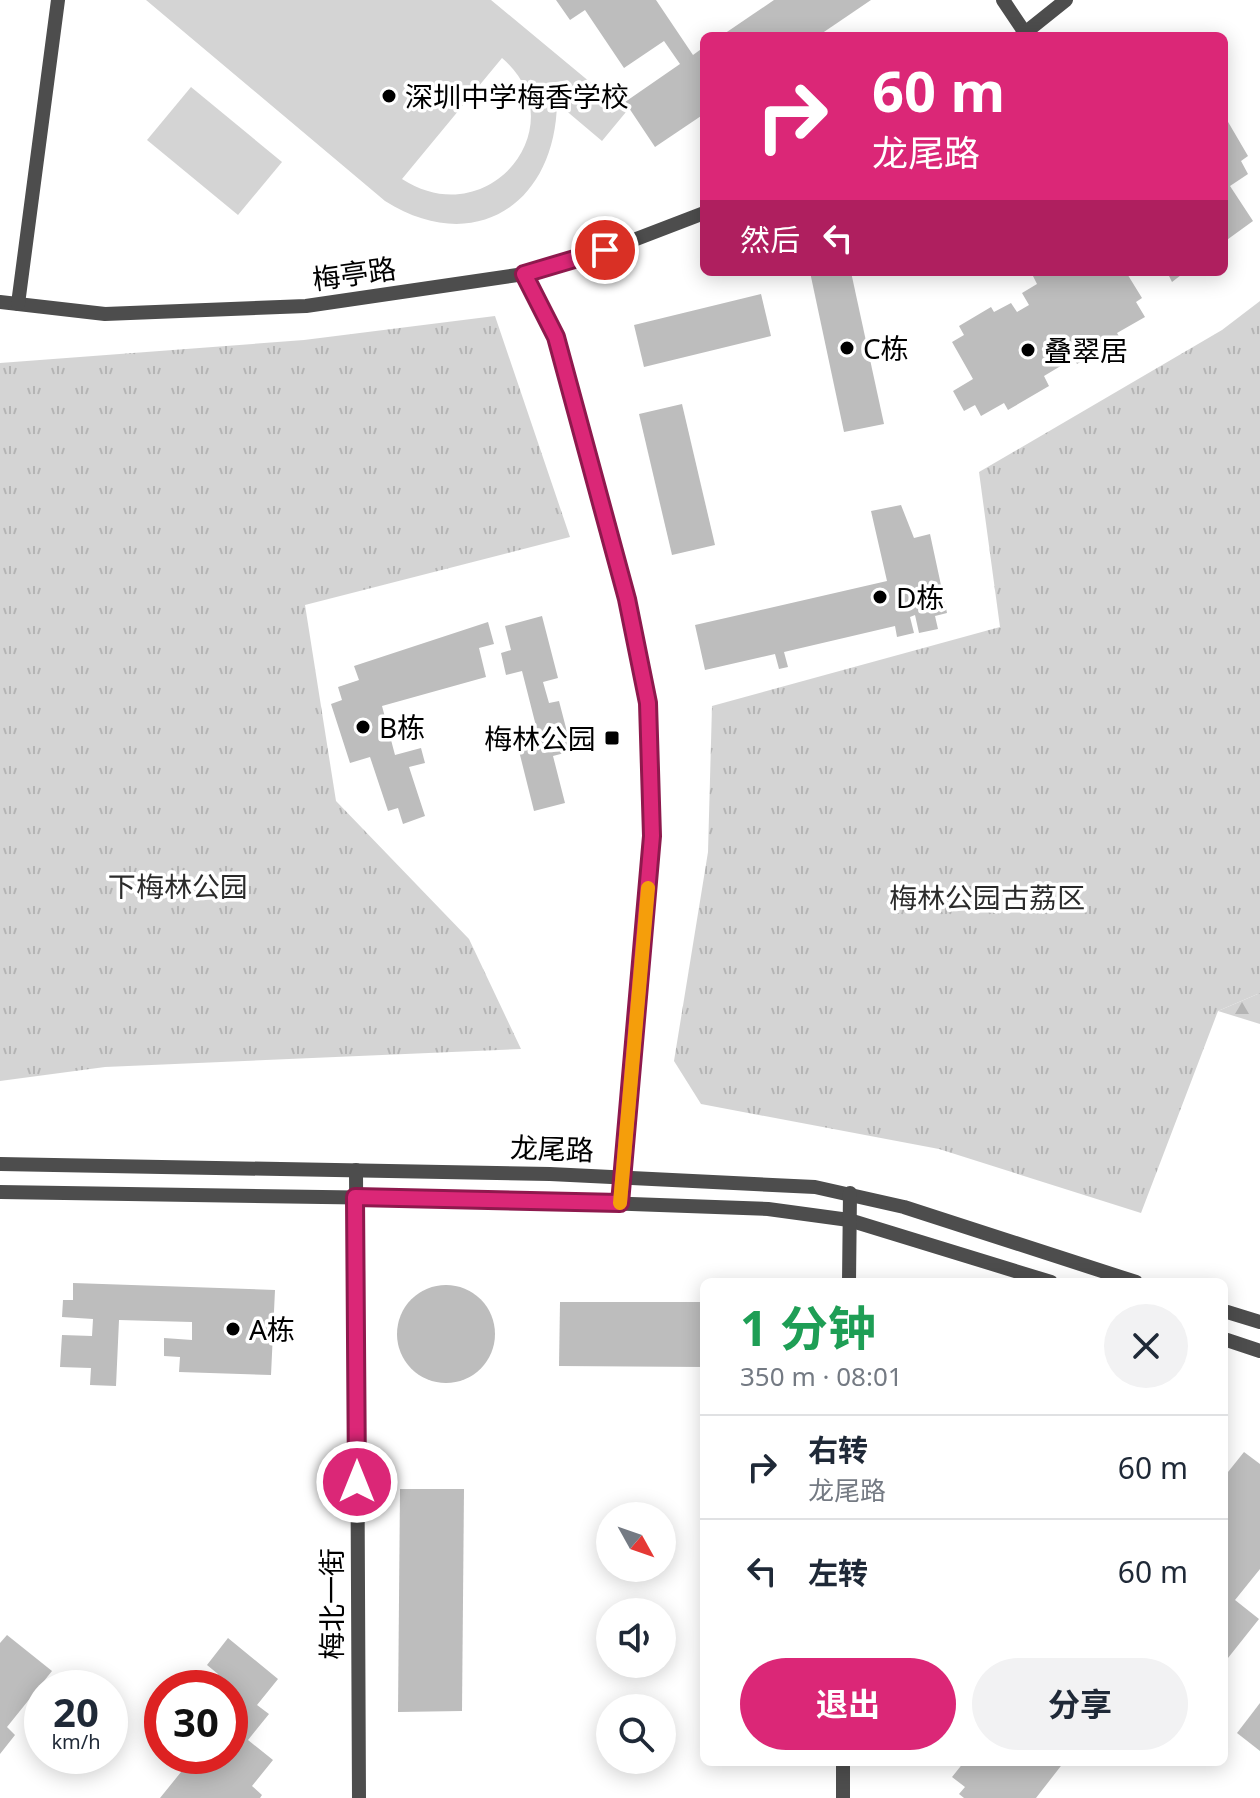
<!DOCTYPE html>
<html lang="zh">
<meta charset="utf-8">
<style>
body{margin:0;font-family:"Noto Sans","Noto Sans SC",sans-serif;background:#f2f2f3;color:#1f2937;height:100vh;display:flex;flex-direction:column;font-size:30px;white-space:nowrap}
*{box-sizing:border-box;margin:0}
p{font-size:26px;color:#747a83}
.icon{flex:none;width:44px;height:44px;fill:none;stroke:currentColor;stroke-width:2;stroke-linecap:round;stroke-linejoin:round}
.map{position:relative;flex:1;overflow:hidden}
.side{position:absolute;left:700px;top:1278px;width:528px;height:488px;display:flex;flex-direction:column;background:#fff;border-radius:12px;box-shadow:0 4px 20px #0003}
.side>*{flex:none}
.hud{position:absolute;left:700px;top:32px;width:528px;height:244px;border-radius:12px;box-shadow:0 4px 20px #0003;background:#db2777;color:#fff;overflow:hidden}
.needle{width:52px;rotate:130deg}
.fabs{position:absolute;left:596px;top:1502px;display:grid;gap:16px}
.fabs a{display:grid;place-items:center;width:80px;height:80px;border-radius:50%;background:#fff;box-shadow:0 4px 20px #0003;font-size:40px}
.speed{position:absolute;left:24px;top:1670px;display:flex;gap:16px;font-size:40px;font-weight:700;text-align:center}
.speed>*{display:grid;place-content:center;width:104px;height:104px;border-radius:50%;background:#fff;box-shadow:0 4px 20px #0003;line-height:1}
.speed small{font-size:20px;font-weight:400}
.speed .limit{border:12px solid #d22;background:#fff;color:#111}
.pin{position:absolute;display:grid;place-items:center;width:68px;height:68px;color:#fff;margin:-34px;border:4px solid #fff;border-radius:50%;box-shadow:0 2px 8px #0007}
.me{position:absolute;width:88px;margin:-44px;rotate:0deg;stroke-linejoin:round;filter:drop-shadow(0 0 6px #0008)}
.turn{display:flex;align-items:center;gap:28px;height:168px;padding:0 40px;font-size:36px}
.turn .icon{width:104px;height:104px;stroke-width:2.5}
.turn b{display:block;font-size:56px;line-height:68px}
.then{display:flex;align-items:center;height:76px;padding:0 40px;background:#0003;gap:16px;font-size:30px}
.round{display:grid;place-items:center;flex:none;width:84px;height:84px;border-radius:42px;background:#f2f2f3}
.head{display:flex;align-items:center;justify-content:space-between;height:136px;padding:0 40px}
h1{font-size:48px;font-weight:700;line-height:60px;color:#1e9e55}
.primary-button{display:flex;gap:16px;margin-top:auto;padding:16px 40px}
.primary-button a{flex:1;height:92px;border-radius:48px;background:#db2777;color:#fff;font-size:32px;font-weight:700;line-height:92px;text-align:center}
.primary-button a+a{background:#f2f2f3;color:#1f2937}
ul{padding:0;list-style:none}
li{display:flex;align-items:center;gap:24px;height:104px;padding:0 40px;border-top:2px solid #e0e1e3}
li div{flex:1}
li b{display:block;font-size:30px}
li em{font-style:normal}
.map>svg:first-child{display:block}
</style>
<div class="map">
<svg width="1260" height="1798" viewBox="0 0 1260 1798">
<defs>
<pattern id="grass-tufts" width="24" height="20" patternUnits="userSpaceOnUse" patternTransform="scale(2)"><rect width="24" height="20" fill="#d4d4d4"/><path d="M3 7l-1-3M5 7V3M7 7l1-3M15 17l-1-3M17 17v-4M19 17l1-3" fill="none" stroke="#b4b4b4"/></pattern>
<pattern id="forest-firs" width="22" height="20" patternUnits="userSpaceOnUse" patternTransform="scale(2)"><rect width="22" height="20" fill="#d4d4d4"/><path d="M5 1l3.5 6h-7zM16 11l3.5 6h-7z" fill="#b4b4b4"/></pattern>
</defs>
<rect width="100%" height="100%" fill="#fff"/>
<g fill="url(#grass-tufts)">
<path d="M1260,301v692l-42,18 -77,202 -202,-64 -238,-45 -27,-43 34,-209 4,-146 288,-79 -21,-155 243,-142z"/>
<path d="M495,316l75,221 -265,68 31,196 133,138 52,110 -416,18 -105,14v-718l304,-23z"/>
</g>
<path fill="url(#forest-firs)" d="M1260,993v31l-42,-13z"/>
<g fill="#d4d4d4" fill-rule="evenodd">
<path d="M146,0h345l135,112 -24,29 -45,-38c-2,102 -83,154 -172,98zM502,58c76,65 -12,178 -100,121z"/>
<path d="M191,87l91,75 -44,53 -91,-75z"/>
</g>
<g fill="#bdbdbd">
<path d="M556,0h100l37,55 11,-8v67l-49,33 -30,-45 55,-38 -16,-23 -40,27 -39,-58 -15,10z"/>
<path d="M774,0h97l-53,36h-97z"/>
<path d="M1224,115l24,41 -7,5 7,13 -18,12 23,35 -29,21z"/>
<path d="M810,272h41l33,152 -40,8z"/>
<path d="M1039,272h87l16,26 -6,4 9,15 -28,16 3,5 -43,26 -3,-6 -30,18 5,10 -41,24 -4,-7 -23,13 -6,-11 -11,6 -11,-20 20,-12 -21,-37 12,-7 -5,-9 32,-19 3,5 17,-9 6,9 12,-7 -7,-12 15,-9 -4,-8z"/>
<path d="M1167,272h18l-13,10z"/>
<path d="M761,294l10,42 -127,31 -10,-42z"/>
<path d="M682,404l33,141 -43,10 -33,-141z"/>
<path d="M901,505l13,33 16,-4 17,79 -12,3 3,13 -19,4 -4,-18 -5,2 4,16 -17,4 -2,-11 -111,26 4,15 -9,2 -4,-15 -70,16 -10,-45 192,-44 -16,-70z"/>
<path d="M542,616l16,62 -15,4 6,21 10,-2 13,50 -19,5 12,47 -31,8 -19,-76 22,-5 -15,-59 -16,4 -5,-22 10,-3 -6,-24z"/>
<path d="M488,622l6,22 -15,4 7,29 -104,29 13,49 26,-7 4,15 -16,4 16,49 -22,8 -5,-16 -10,3 -18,-54 -20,6 -19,-59 11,-4 -4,-13 21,-7 -5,-14z"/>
<path d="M73,1283l202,7 -4,85 -92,-3 1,-15 -16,-1v-18l28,2v-18l-73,-2 -3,66 -26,-1 1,-17 -31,-1 2,-32 30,1 1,-17 -31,-2 1,-17h10z"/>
<circle cx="446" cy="1334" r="49"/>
<path d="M560,1302h144v65l-145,-1z"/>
<path d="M1244,1452l16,12v105l-25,31 24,19 -35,44v-186z"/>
<path d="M400,1489h64l-2,222 -64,1z"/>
<path d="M7,1635l45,36 -45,56 8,8 -15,19v-111z"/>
<path d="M228,1638l50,41 -21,26 12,9 -21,26 25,20 -21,26 10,9 -2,3h-100l34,-42h36v-68h-23l11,-14 -11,-9z"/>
<path d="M1260,1703v48l-23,-18z"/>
<path d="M964,1762h100l-28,36h-72l-5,-4 6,-7 -13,-10z"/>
</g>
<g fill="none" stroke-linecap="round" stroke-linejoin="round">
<g stroke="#4d4d4d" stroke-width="14">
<path d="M1003,0l22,33"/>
<path d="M1021,36l45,-36"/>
<path d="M524,274l32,63 71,262 21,104 4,133 -32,367"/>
<path d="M0,302l105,12 201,-8 218,-32 107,-33 73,-28"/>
<path d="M18,304l40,-304"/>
<path d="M0,1164l550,10 265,13 89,20 232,75"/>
<path d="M356,1170l3,628"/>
<path d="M0,1192l520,8 248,9 81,11 202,62"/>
<path d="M849,1282l1,-89"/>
<path d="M1224,1311l36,11"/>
<path d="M1224,1339l36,12"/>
<path d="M843,1798v-36"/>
</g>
</g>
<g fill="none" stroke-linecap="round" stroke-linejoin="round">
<g stroke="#8e194d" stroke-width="20">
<path id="route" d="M357,1482l-2,-285 265,6 32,-367 -4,-133 -21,-104 -71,-262 -32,-63 81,-24"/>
</g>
<use href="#route" stroke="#db2777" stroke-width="14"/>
<path stroke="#f59e0b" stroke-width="14" d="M620,1203l28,-315"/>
</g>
<g fill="#000" stroke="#fff" stroke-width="3">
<circle cx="389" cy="96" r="8"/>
<circle cx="847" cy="348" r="8"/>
<circle cx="1028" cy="350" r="8"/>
<circle cx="880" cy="597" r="8"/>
<circle cx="363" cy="727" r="8"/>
<rect x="604" y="730" width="16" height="16" rx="4"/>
<circle cx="233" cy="1329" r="8"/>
</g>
<g text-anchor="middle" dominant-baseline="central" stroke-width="7" stroke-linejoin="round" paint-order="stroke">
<g font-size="28" fill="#000" stroke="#fff" text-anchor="start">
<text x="405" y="96">深圳中学梅香学校</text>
<text x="863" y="348">C栋</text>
<text x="1044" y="350">叠翠居</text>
<text x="896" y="597">D栋</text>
<text x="379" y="727">B栋</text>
<text x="596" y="738" text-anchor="end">梅林公园</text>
<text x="249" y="1329">A栋</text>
</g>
<g font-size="28" fill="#000" stroke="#fff">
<text transform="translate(354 273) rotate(-8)">梅亭路</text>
<text transform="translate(552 1148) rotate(2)">龙尾路</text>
<text transform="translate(331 1604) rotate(-90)">梅北一街</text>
</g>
<g font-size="28" fill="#2b2b2b" stroke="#fff">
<text x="178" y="886">下梅林公园</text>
<text x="987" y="897">梅林公园古荔区</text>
</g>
</g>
</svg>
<div class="fabs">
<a><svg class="needle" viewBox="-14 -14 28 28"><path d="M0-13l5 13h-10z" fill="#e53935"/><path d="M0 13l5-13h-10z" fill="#747a83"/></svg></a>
<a><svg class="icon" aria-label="sound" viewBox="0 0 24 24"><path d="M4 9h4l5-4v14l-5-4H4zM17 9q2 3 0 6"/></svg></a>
<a><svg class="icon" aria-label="search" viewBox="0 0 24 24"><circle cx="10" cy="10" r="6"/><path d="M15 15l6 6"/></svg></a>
</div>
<div class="speed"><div>20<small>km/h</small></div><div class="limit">30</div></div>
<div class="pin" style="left:605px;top:250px;background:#d93025"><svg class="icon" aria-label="arrive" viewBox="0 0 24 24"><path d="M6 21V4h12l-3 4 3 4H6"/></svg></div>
<svg class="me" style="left:357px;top:1482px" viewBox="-20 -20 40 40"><circle r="17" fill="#db2777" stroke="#fff" stroke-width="3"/><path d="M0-11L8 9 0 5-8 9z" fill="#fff"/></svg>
<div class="hud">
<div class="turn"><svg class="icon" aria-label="right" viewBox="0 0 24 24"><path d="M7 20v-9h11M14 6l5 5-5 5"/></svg><div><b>60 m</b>龙尾路</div></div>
<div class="then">然后<svg class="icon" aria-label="left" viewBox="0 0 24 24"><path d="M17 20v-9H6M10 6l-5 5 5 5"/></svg></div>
</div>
<section class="side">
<div class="head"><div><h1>1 分钟</h1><p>350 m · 08:01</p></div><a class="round"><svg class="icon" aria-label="close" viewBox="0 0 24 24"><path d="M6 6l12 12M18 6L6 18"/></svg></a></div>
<ul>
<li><svg class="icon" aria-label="right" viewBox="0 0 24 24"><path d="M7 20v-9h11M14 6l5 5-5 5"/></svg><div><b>右转</b><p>龙尾路</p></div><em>60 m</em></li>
<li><svg class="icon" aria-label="left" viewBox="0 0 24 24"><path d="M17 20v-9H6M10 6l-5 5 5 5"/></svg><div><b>左转</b></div><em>60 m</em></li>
</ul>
<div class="primary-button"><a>退出</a><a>分享</a></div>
</section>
</div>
